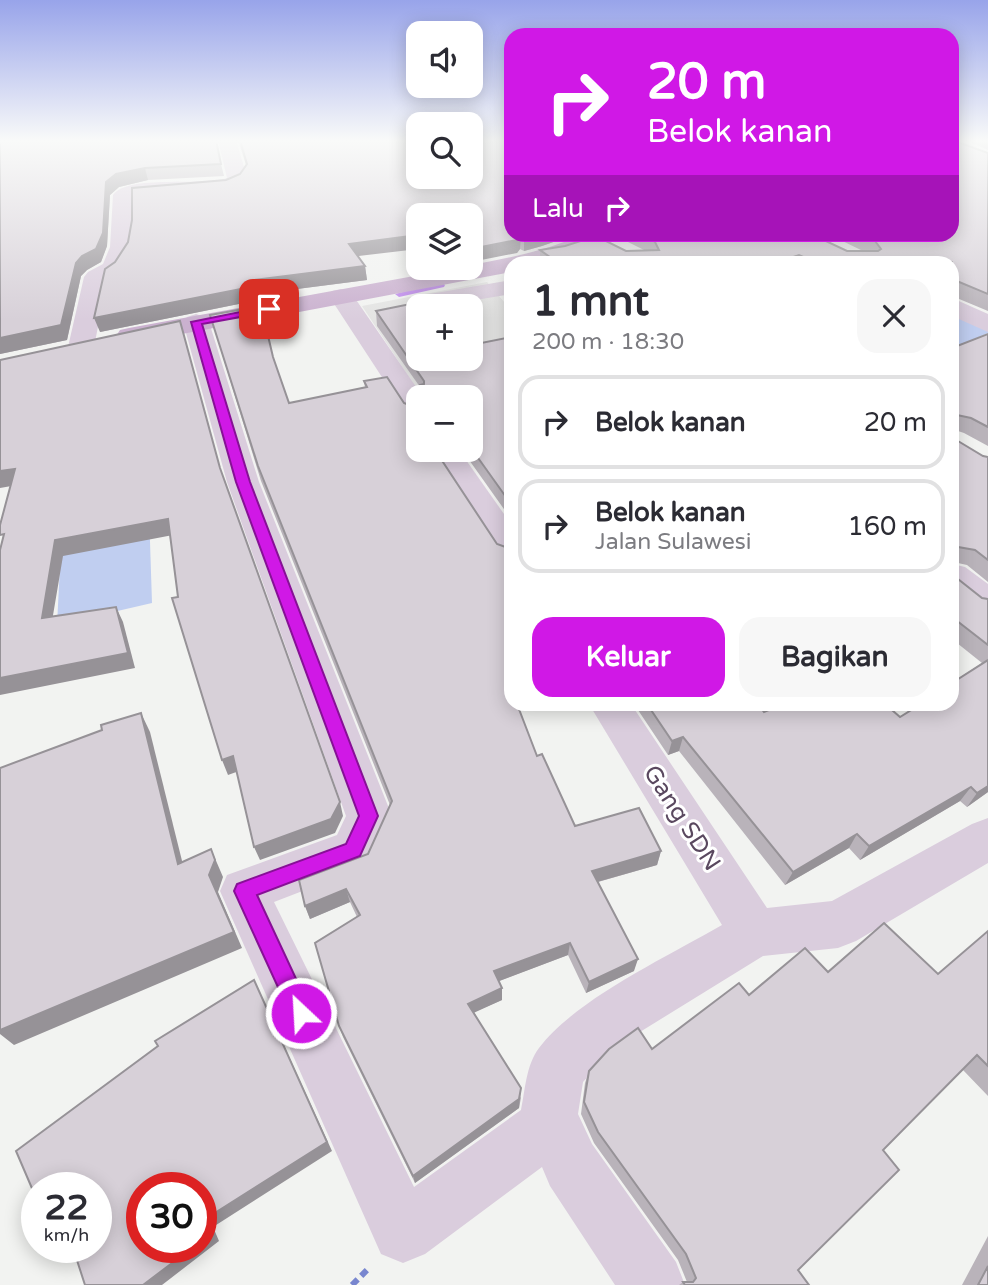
<!DOCTYPE html>
<html lang="id">
<meta charset="utf-8">
<style>
body{margin:0;font-family:"Varela Round",sans-serif;background:#f7f7f7;color:#2b2b33;height:100vh;display:flex;flex-direction:column;font-size:26px;white-space:nowrap}
*{box-sizing:border-box;margin:0}
p{font-size:23px;color:#7c7c81}
.icon{flex:none;width:38px;height:38px;fill:none;stroke:currentColor;stroke-width:2;stroke-linecap:round;stroke-linejoin:round}
.map{position:relative;flex:1;overflow:hidden}
.sheet{position:absolute;left:504px;top:256px;width:455px;height:455px;display:flex;flex-direction:column;background:#fff;border-radius:21px;box-shadow:0 4px 18px #0003}
.sheet>*{flex:none}
.banner{position:absolute;left:504px;top:28px;width:455px;height:214px;border-radius:21px;box-shadow:0 4px 18px #0003;background:#d018e6;color:#fff;overflow:hidden}
.controls{position:absolute;left:406px;top:21px;display:grid;gap:14px}
.controls a{display:grid;place-items:center;width:77px;height:77px;border-radius:14px;background:#fff;box-shadow:0 4px 18px #0003;font-size:35px}
.speed{position:absolute;left:21px;top:1172px;display:flex;gap:14px;font-size:35px;font-weight:700;text-align:center}
.speed>*{display:grid;place-content:center;width:91px;height:91px;border-radius:50%;background:#fff;box-shadow:0 4px 18px #0003;line-height:1}
.speed small{font-size:18px;font-weight:400}
.speed .limit{border:10px solid #d22;background:#fff;color:#111}
.pin{position:absolute;display:grid;place-items:center;width:60px;height:60px;color:#fff;margin:-30px;border-radius:14px;box-shadow:0 4px 10px #0006}
.me{position:absolute;width:77px;margin:-38px;rotate:335deg;stroke-linejoin:round;filter:drop-shadow(0 0 5px #0008)}
.turn{display:flex;align-items:center;gap:24px;height:147px;padding:0 28px;font-size:32px}
.turn .icon{width:91px;height:91px;stroke-width:2.5}
.turn b{display:block;font-size:49px;line-height:60px}
.then{display:flex;align-items:center;height:66px;padding:0 28px;background:#0003;gap:14px;font-size:26px}
.round{display:grid;place-items:center;flex:none;width:74px;height:74px;border-radius:21px;background:#f7f7f7}
.summary{display:flex;align-items:center;justify-content:space-between;height:119px;padding:0 28px}
h1{font-size:42px;font-weight:800;line-height:52px}
.primary-button{display:flex;gap:14px;margin-top:auto;padding:14px 28px}
.primary-button a{flex:1;height:80px;border-radius:21px;background:#d018e6;color:#fff;font-size:28px;font-weight:800;line-height:80px;text-align:center}
.primary-button a+a{background:#f7f7f7;color:#2b2b33}
ul{padding:0;list-style:none}
li{display:flex;align-items:center;gap:21px;height:94px;margin:0 14px 10px;padding:0 14px;border:4px solid #e1e1e2;border-radius:21px}
li div{flex:1}
li b{display:block;font-size:26px}
li em{font-style:normal}
.map>svg:first-child{display:block}
</style>
<div class="map">
<svg width="988" height="1285" viewBox="0 0 988 1285">
<rect width="100%" height="100%" fill="#f2f3f1"/>
<path fill="#e4e4e3" fill-rule="evenodd" d="M487,282l24,28v137l-50,11 -5,-8h15v-53h-49l-60,-91zM418,306h53v53h-53z"/>
<g fill="#c0cef0">
<path d="M952,313l36,18v2l-36,16z"/>
<path d="M149,511l3,92 -95,22 5,-99z"/>
</g>
<g fill="none" stroke-linecap="round" stroke-linejoin="round">
<path fill="#c18ded" fill-rule="evenodd" d="M441,282l4,3 -1,2 -45,10 -4,-3z"/>
<path stroke="#7886cf" stroke-width="6" stroke-dasharray="8 5" stroke-linecap="butt" d="M352,1285l17,-17"/>
<g fill="#dacddd" fill-rule="evenodd">
<path d="M218,140h18l11,37c-10,25 -89,15 -114,21 0,32 7,65 -26,83l-13,66 -4,6 -9,2 -9,-2 -4,-6 16,-70 4,-5 15,-8 7,-17 3,-52c15,-21 87,-8 114,-17z"/>
<path d="M511,280v14l-71,12h-22v4l-3,-4 4,-9 5,-2z"/>
<path d="M341,289l9,2 73,106h-5v23l-10,-3 -79,-121 3,-5z"/>
<path d="M952,298l36,16v18l-36,-16z"/>
<path d="M196,314l9,3 4,5 50,160 133,334 -22,49 -96,37 140,285 107,-77c4,-19 5,-45 18,-62 37,-49 128,-91 183,-123l-133,-221h42l136,204 65,-7 140,-77 16,-6v45l-132,78 -18,7 -75,8 -149,92 -31,34 -5,32 14,30 84,118 9,23h-70l-65,-99 -8,-19 -117,87 -22,9 -22,-9 -161,-363 7,-16 110,-40 9,-19 -119,-334 -44,-160 4,-5z"/>
<path d="M429,450h30l52,74v38l-12,-4z"/>
<path d="M952,564l13,3 23,17v31l-13,-4 -23,-17z"/>
</g>
<path fill="#cab1cf" fill-rule="evenodd" d="M585,234h31l-3,5c-42,17 -56,23 -102,23v10l-382,72 -9,-2 -4,-6 4,-6 9,-2 329,-60h13v-3c39,-7 76,-15 114,-31z"/>
</g>
<g fill="#b9b3ba">
<path d="M0,140l221,24 3,12 -76,4 -29,7 -9,8 -3,51 -6,16 -14,8 -6,6 -14,64 -67,14z"/>
<path d="M238,140h180l93,94h65l-34,12 -18,5 -4,-2 -3,4 -46,-38 -113,41 7,10 2,14 -109,14 1,6 -159,32 126,-152 14,-6 6,-9z"/>
<path d="M966,140h22v10z"/>
<path d="M955,141l33,12v158l-36,-15v-34h-412v-12h104l-26,-13v-3h193l36,17h16l-35,-17h124z"/>
<path d="M376,311l42,48 93,-22v182l-49,-69h9v-53l-51,-10 -43,-61z"/>
<path d="M210,315l63,42 16,46 76,-15 -1,-7 40,22 12,5 2,42 93,254 26,52 38,70 86,25 -4,14 -59,17 36,89 -48,22 -18,-38 -69,26 3,19 -28,12 47,86 -2,10 -104,75 -72,-146 -4,-11 18,-109 -7,-15 -40,17 -5,-13 63,-52 22,-49 -129,-324z"/>
<path d="M988,334v112l-24,-13 -6,-2v10l25,15 5,1v125l-21,-17 -9,-2v16l24,19 6,1v193l-21,15 -7,-6 -100,59 -11,-12 -64,37 -106,-134 -11,4 -34,-51h124l6,8 136,5 82,-54 -30,-24v-291z"/>
<path d="M988,931v165l-25,-26 -80,80 -85,120 11,15h-130l4,-3h4l-9,-22 -84,-117 -13,-29 4,-31 4,-12 63,-22 97,-54 79,-23 110,2z"/>
<path d="M988,1236v49h-26z"/>
</g>
<g fill="#969297">
<path d="M145,168l3,12 -29,7 -9,8 -3,51 -6,16 -14,8 -6,6 -14,64 -67,14v-16l76,-75 30,-81 10,-8z"/>
<path d="M537,234h39l-34,12 -18,5v-13z"/>
<path d="M418,235v14l-68,8 -1,-13z"/>
<path d="M521,235l-1,14 -3,4 -46,9v-13z"/>
<path d="M799,255l-2,7h-18z"/>
<path d="M365,266l2,14 -109,14 1,6 -159,32 -6,-14 161,-38z"/>
<path d="M15,469l8,15 -23,4v-17z"/>
<path d="M168,519l5,16 -110,21 -13,77 -8,-15 13,-78z"/>
<path d="M116,607l7,15 12,46 -135,27v-17z"/>
<path d="M511,676v15l-4,-14z"/>
<path d="M141,713l9,19 37,149 -9,-17z"/>
<path d="M683,737l-4,14 -11,4 4,-14z"/>
<path d="M233,756l6,15 -11,4 -6,-15z"/>
<path d="M988,786v6l-21,15 10,-14z"/>
<path d="M971,787l-11,14 -100,59 9,-14z"/>
<path d="M340,802l3,14 -8,17 -75,27 -6,-13z"/>
<path d="M857,834l-8,14 -64,37 8,-13z"/>
<path d="M211,849l12,28 -5,15 24,56 -228,97 -14,-11v-4l209,-155z"/>
<path d="M661,851l-4,14 -67,19 2,-13z"/>
<path d="M346,889l4,13 -40,17 -5,-13z"/>
<path d="M570,943l-2,12 -74,28v-12z"/>
<path d="M638,959l-4,12 -48,22 3,-11z"/>
<path d="M254,980l6,13 72,158 -119,76 6,14 -57,44h-19l49,-37h9l3,-28z"/>
<path d="M502,988v12l-33,15 -1,-11z"/>
<path d="M521,1088l-2,20 -104,75 -2,-7z"/>
</g>
<g fill="#d7d0d8" stroke="#969297" stroke-width="2">
<path d="M0,140h216l5,24 -76,4 -29,6 -10,8 -3,51 -7,16 -14,7 -6,7 -15,62 -61,13z"/>
<path d="M240,140h178v37h53v-37l40,1v93h26l-13,4 -3,-3 -4,5 -46,9v-34h-53v20l-69,9 16,22 -110,14 1,6 -162,32 11,-49 10,-7 13,-20 4,-22v-32l94,-8 14,-6 7,-10z"/>
<path d="M952,140h3v1l33,12v141l-36,-15v-17h-138l-15,-7 -20,7h-222l-17,-12 25,-4 31,-10 30,15 33,-1 -4,-8 -14,-8h170l36,17h31l3,-2 -6,-8 -14,-7h91z"/>
<path d="M415,303l3,4v52h53v-14l40,-8v167l-40,-56v-51h-51v-12l4,-1v-3l-48,-70z"/>
<path d="M261,306l12,51 16,46 78,-16 -3,-6 23,-4 17,26 12,5 2,-2v44h17l62,94 14,5v127l-4,1 4,12v15h6l20,52 5,-2 33,72 64,-18 22,43 -69,20 46,88 -49,23 -19,-39 -76,28 8,17 -34,16 53,84 -2,11 -106,77 -74,-150 -24,-83 45,-28 -14,-26 -41,17 -6,-26 69,-26 24,-53 -134,-335 -48,-151z"/>
<path d="M180,321l40,147 120,334 -9,17 -77,28 -21,-91 -11,4 -50,-162 6,-1 -10,-78 -113,21 -13,78 74,-11 12,46 -128,25v-128l4,-16 -4,1v-10l15,-56 -15,2v-111z"/>
<path d="M988,334v93l-17,-9 -14,-3 1,26 25,15 5,1v103l-13,-10 -17,-3v32l24,19 6,1v46l-36,-28v-269z"/>
<path d="M988,660v126l-11,7 -6,-6 -102,59 -12,-12 -64,38 -110,-135 -11,4 -25,-37h111l6,8 19,-8h102l15,13 21,-13h31v-21z"/>
<path d="M141,713l37,151 33,-15 4,11 -6,15 25,57 -234,98v-262l102,-38 -1,-5z"/>
<path d="M884,923l54,51 50,-43v135l-11,-11 -94,95 16,20 -101,100 11,15h-124l-2,-3h10l3,-4 -10,-24 -88,-122 -14,-30 5,-31 20,-22 29,-21 14,21 87,-66 10,12 56,-47 23,24z"/>
<path d="M254,980l73,162 -123,78 6,14 -9,7v-53h-59v60h50l-49,37h-58l-12,-37h23v-60h-59v12l-21,-49 142,-105 -3,-5z"/>
<path d="M988,1266v19h-10z"/>
</g>
<linearGradient id="sky" x2="0" y2="1"><stop stop-color="#98a4ea"/><stop offset="0.44" stop-color="#f9faf9"/><stop offset="1" stop-color="#f9faf9" stop-opacity="0"/></linearGradient>
<rect width="988" height="320" fill="url(#sky)"/>
<path fill="#d018e6" stroke="#871096" stroke-width="2" d="M269,306h4v5l-71,13 48,158 128,334 -18,40 -103,39 55,118 -3,7 -8,4 -8,-4 -59,-129 3,-7 109,-40 13,-28 -123,-334 -45,-160z"/>
<g text-anchor="middle" dominant-baseline="central" stroke-width="6" stroke-linejoin="round" paint-order="stroke">
<g font-size="24" fill="#5a485f" stroke="#fff">
<text transform="translate(682 818) rotate(57)">Gang SDN</text>
</g>
</g>
</svg>
<div class="controls">
<a><svg class="icon" aria-label="sound" viewBox="0 0 24 24"><path d="M4 9h4l5-4v14l-5-4H4zM17 9q2 3 0 6"/></svg></a>
<a><svg class="icon" aria-label="search" viewBox="0 0 24 24"><circle cx="10" cy="10" r="6"/><path d="M15 15l6 6"/></svg></a>
<a><svg class="icon" aria-label="layers" viewBox="0 0 24 24"><path d="M12 4l9 5-9 5-9-5zM3 14l9 5 9-5"/></svg></a>
<a>+</a>
<a>−</a>
</div>
<div class="speed"><div>22<small>km/h</small></div><div class="limit">30</div></div>
<div class="pin" style="left:269px;top:309px;background:#d93025"><svg class="icon" aria-label="arrive" viewBox="0 0 24 24"><path d="M6 21V4h12l-3 4 3 4H6"/></svg></div>
<svg class="me" style="left:301px;top:1013px" viewBox="-20 -20 40 40"><circle r="17" fill="#d018e6" stroke="#fff" stroke-width="3"/><path d="M0-11L8 9 0 5-8 9z" fill="#fff"/></svg>
<div class="banner">
<div class="turn"><svg class="icon" aria-label="right" viewBox="0 0 24 24"><path d="M7 20v-9h11M14 6l5 5-5 5"/></svg><div><b>20 m</b>Belok kanan</div></div>
<div class="then">Lalu<svg class="icon" aria-label="right" viewBox="0 0 24 24"><path d="M7 20v-9h11M14 6l5 5-5 5"/></svg></div>
</div>
<section class="sheet">
<div class="summary"><div><h1>1 mnt</h1><p>200 m · 18:30</p></div><a class="round"><svg class="icon" aria-label="close" viewBox="0 0 24 24"><path d="M6 6l12 12M18 6L6 18"/></svg></a></div>
<ul>
<li><svg class="icon" aria-label="right" viewBox="0 0 24 24"><path d="M7 20v-9h11M14 6l5 5-5 5"/></svg><div><b>Belok kanan</b></div><em>20 m</em></li>
<li><svg class="icon" aria-label="right" viewBox="0 0 24 24"><path d="M7 20v-9h11M14 6l5 5-5 5"/></svg><div><b>Belok kanan</b><p>Jalan Sulawesi</p></div><em>160 m</em></li>
</ul>
<div class="primary-button"><a>Keluar</a><a>Bagikan</a></div>
</section>
</div>
